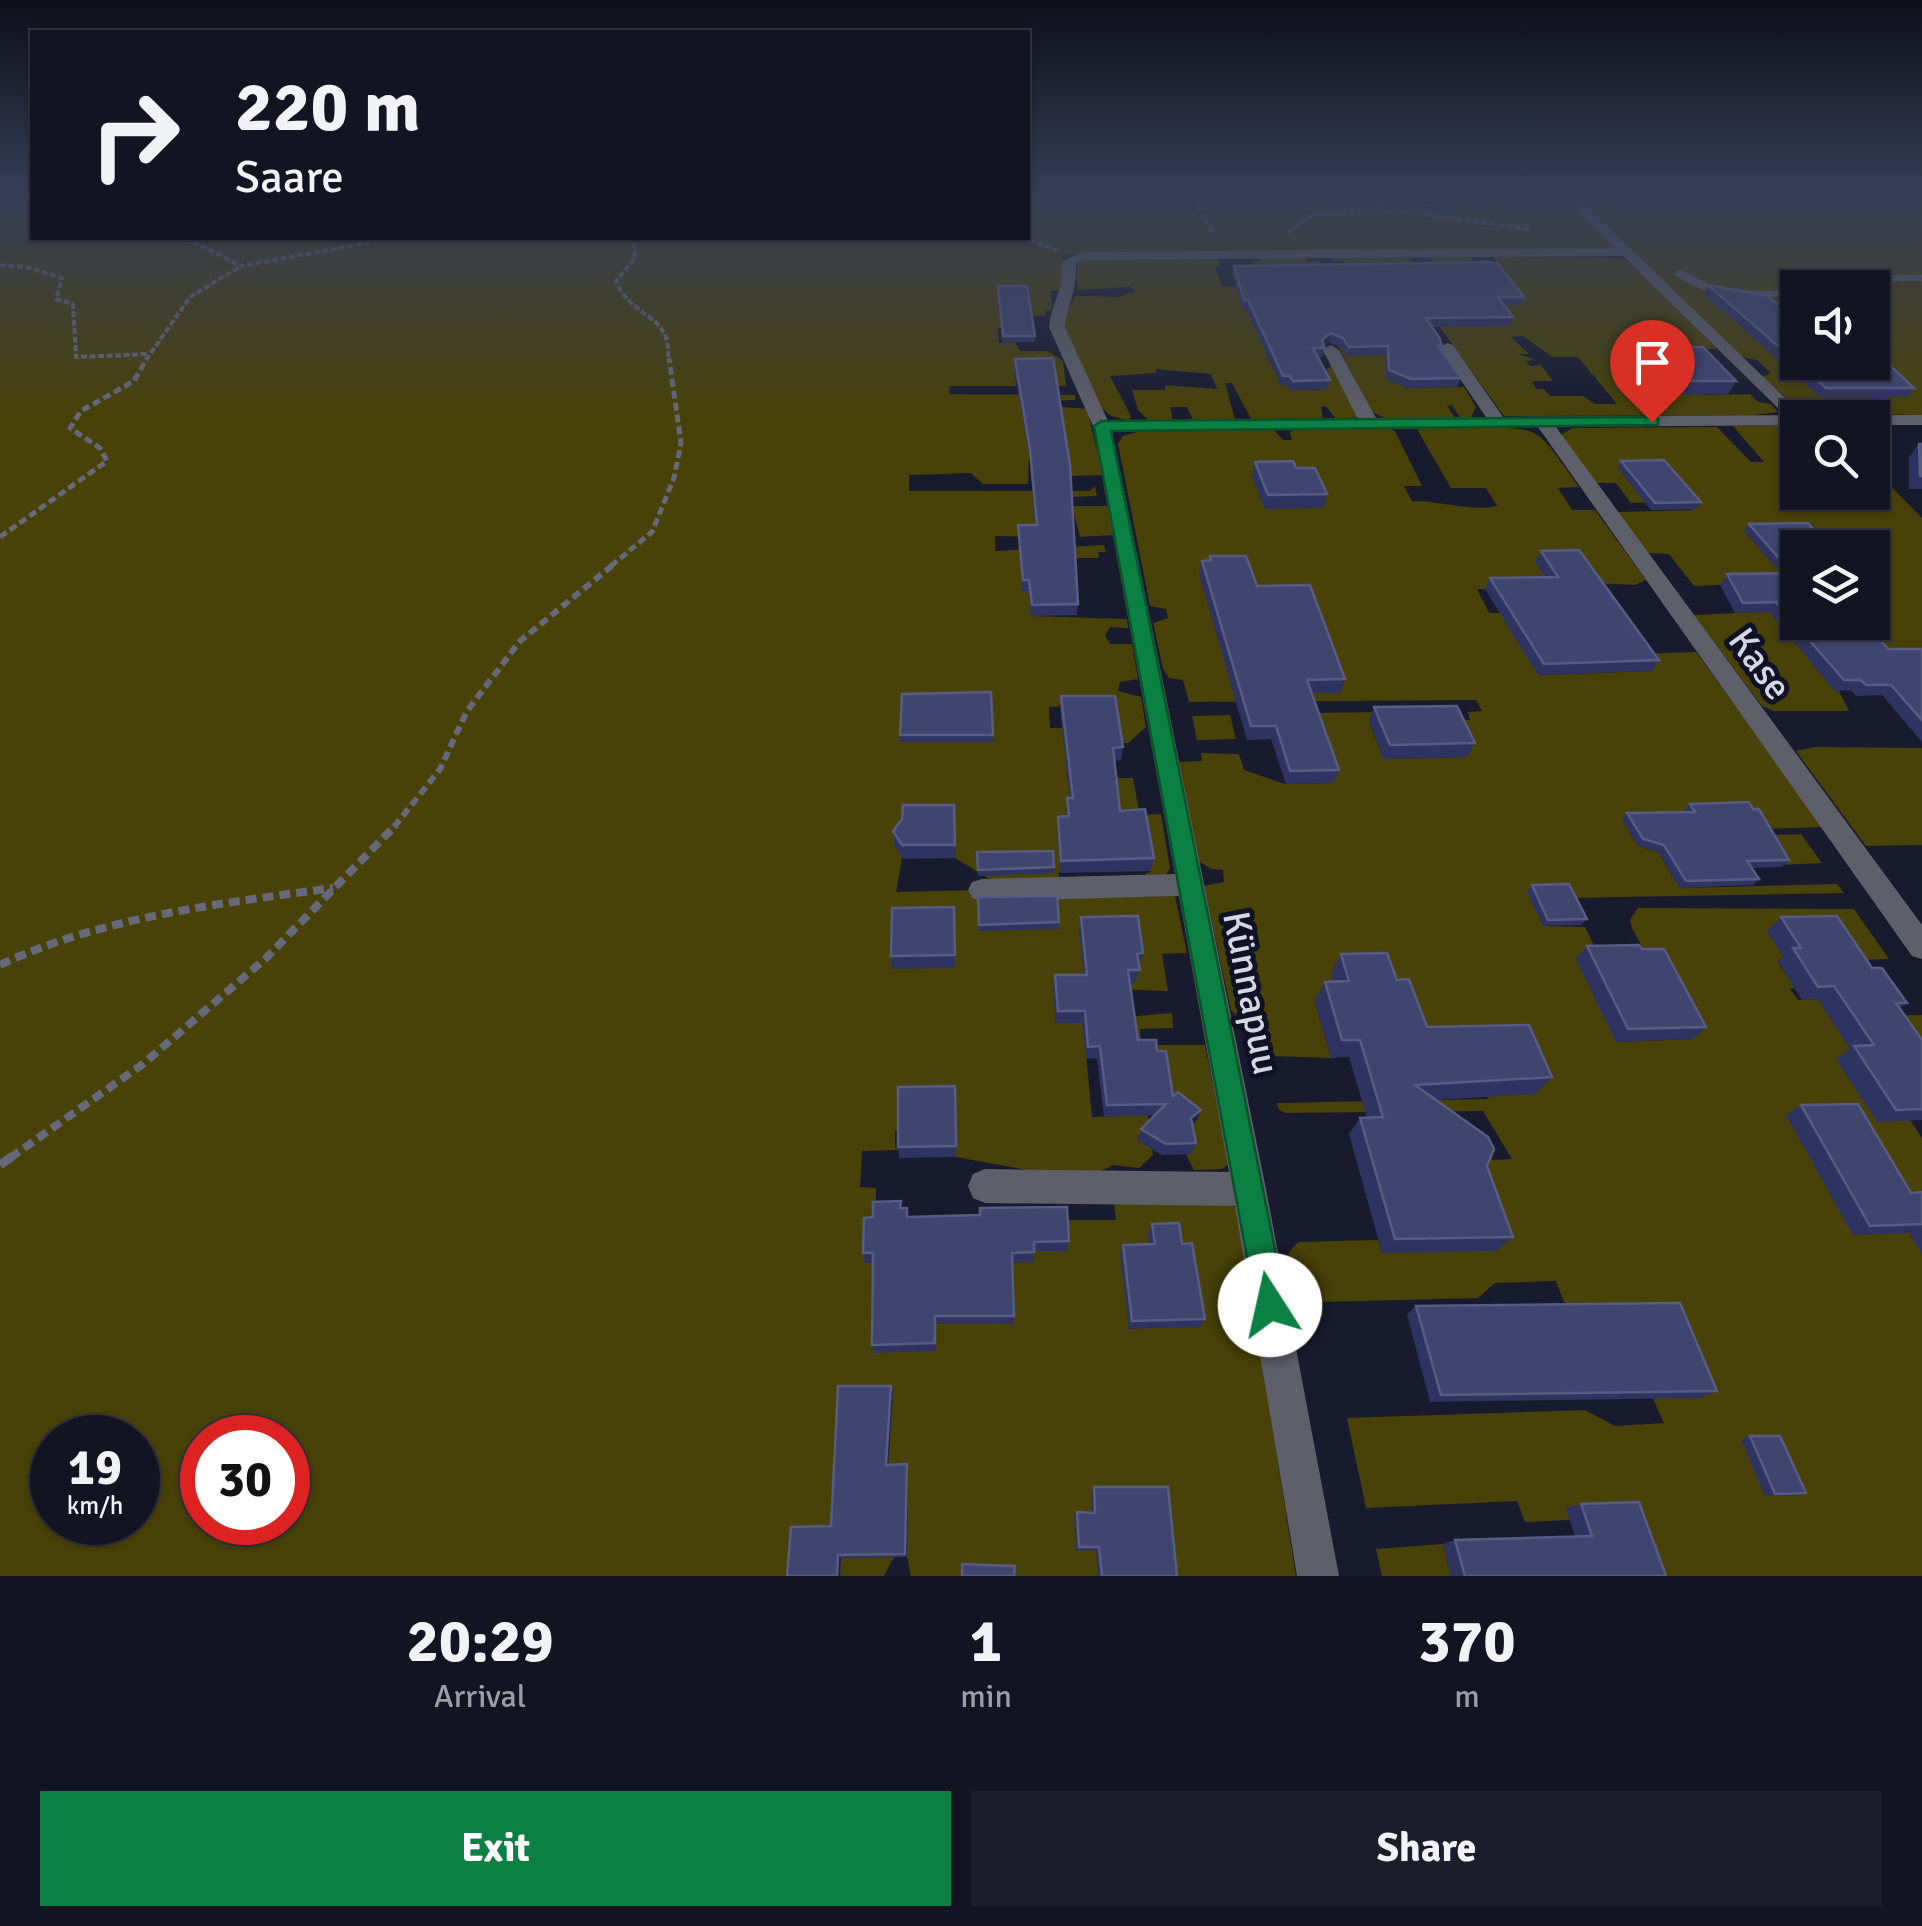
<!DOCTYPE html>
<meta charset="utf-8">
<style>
body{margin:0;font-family:Signika,sans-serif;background:#1b1d2a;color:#f1f3f6;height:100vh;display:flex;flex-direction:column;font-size:38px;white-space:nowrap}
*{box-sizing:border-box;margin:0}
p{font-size:32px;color:#9c9ea5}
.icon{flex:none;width:55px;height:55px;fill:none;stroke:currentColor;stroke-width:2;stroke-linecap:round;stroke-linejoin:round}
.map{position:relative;height:1576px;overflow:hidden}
.side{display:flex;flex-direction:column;background:#121422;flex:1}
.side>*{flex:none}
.hud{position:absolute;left:30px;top:30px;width:1000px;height:210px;border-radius:0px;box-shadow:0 2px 8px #0004,0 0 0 2px #313340;background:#121422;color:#f1f3f6;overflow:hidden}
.controls{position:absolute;left:1780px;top:270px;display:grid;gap:20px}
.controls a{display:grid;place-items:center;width:110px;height:110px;border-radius:0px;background:#121422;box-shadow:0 2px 8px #0004,0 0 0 2px #313340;font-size:50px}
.speed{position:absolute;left:30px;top:1415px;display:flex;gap:20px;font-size:50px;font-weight:700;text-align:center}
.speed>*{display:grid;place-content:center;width:130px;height:130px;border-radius:50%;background:#121422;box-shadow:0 2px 8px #0004,0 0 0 2px #313340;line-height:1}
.speed small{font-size:25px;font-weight:400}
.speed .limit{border:15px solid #d22;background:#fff;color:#111}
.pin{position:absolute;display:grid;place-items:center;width:85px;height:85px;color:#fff;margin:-102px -42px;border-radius:50% 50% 50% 0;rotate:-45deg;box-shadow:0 0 10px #0007}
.pin .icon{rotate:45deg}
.me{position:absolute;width:110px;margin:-55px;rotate:350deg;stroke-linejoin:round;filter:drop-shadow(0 0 8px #0008)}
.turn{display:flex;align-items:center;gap:35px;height:210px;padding:0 40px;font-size:45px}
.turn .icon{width:130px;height:130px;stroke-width:2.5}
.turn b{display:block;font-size:70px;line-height:85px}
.eta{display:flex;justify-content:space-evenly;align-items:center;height:170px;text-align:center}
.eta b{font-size:60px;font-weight:700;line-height:70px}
.button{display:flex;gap:20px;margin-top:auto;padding:20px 40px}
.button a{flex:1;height:115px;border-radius:0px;background:#0b8043;color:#fff;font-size:40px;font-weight:700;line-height:115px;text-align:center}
.button a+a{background:#1b1d2a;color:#f1f3f6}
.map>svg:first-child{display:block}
</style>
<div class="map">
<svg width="1922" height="1576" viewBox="0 0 1922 1576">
<rect width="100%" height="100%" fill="#181b2e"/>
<g fill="#484108" fill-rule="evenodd">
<path d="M0,197h32v41h996v-41h542l58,55 -565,3 2,34 -14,2 1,20h-7l1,5 -32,1v10l-16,1 1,15h16l5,8h28l15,10 3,25h-11l-40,-16 1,16h-66l-1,8 126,1v5l-34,1v4l46,4 16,66 -34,1 -40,-19 -1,27h-45l-12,-11 -62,2v16h181l5,-5 2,10 -28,1 -23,16 -12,1 3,23 -42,-1v15l109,-6 2,7h-8l1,6h-67l-1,58 96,3 1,9 -18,-1 -5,8 5,9h22l6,35 -18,3 -2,9 23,6 5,30 -18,16h-7l-56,-37 -16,1 1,21h16l1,50h66l6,33 -42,61h-38l-1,10 -69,-3 -34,-21 -1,-39 -51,34 -7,39 81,-2v21l21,-12 177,-3 12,57 -25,1 6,37 -114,-4 2,36 116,-10 1,15 -33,1 1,16h64l24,119 -7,5 -28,1 -8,-16h5l-4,-24 8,-9 -27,-23 -6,-35 -76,-9 6,63 56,-2 1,13 -11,11 14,10 1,6 -14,13 -26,-3 -12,6 -52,3 -93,-17 -1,-59 -60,33v16l4,3 -37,1 -2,36 16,1 -1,164 61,-2 -1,-86 97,-2v-11l33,-31h51l-2,-17h115l8,6 59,367h-385l-4,-19h-13l-10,19h-884zM1052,858l1,14 -76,1 1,-14zM52,1438h86v84h-86zM202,1438h86v84h-86z"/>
<path d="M1577,197h345v218l-118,-2 -42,-36 9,-4 -14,-13 -16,-3zM1798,288h74v74h-74z"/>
<path d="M1408,256l10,14 25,3 -14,-17h41l3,5h14l14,11 -8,-16 128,2 12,6 84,85h-54l-21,14 -10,2 -2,7 15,9 51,8 6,6 48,-1 8,8 13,2 7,8 -24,3 -250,1 -75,-104 -27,71 4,5 58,-1 12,20 -5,10 -11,1 -8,-13 -5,1 8,12h-70l-13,-6 -46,-89 -3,25 4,7 -61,-2 15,32h7l3,5 35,-1 -3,-17 9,-6 28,51 -24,2 -10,-13 -5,1 2,11 -72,1 -19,-36h-7l10,36 -42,1 -6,-13h-17l3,13h-25l-10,-10 -6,-20h33v-5l52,4 -6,-15 -55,-5v4l-46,3 21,40 -2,5 -18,-5 -10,-9 -35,-74 -2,-16 11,-21 44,1 16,-6 -5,-4 -53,3v-31l140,-2 3,7 -5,3 7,19 21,1 14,-15 -5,-11h9l-1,-4h44l3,4h12l6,11 24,-1 -6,-10h-10l-3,-4zM1523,336l29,21h26l39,47h-22l-12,-8h-33l-6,-7h-8l-4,-8h21l-12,-16 -11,1 -4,-5 10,-1 -17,-6h10l-18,-17z"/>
<path d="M1797,425l1,67h74l1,-24 49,50v141l-83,32 10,20h-75l-12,-5 -68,-91 70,-3 -43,-27 -27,1 -25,-32 -21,-1 -30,-41 74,-2 -7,-8 -66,-34 25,32 14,2 -27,1 -15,-20h-21l-34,-48 11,-7 145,-1 34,35h13l-31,-36zM1798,548h74v74h-74z"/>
<path d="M1468,427c78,1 66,-2 111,60l-21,1 14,22h23l51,70 -11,5 -46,-2 -33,10 -79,-4 12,24 153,-1h-39l-65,63 113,-4 -12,-17 57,-2 127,175 -62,2 -72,-10 -59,14 8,13 20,6 22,36 157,-4 7,9 -276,5 -24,28 41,1 15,31 16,84 76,-3 -60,-111 -2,-8 8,-12 216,1 35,50 -111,3 17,26 -5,1 8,11 20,-1 12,18 92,-2v50l-12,55 12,18v438h-275l-80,-68 3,12 -45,2 -8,-21 -151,7 -19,-90 238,-8 30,16 49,-3 -11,-24 -85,-87 -12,-31 -61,2 -17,15 -157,4 2,14 -30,1c-5,-26 -19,-57 6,-75l79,-2 4,13 99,-114 11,21 20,-1 -29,-48 -197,2 -7,-3 -2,-7 212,-4 -75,-54 -82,-72 7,27 -24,1 16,57 -65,-2 -10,-43 -21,1 -4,-4 -27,-124 20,-4 -1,-12 -12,-1 -13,-8 -19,-99 23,-1 -1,-8 38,1 5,16 41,14 48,-1 -24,-70 77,-1 -17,10 15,37 83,-2 -17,-37h20l-2,-8 14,-1 -6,-11 -287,2 -6,-22 -14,-2 -6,-9 -10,-46 15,-5 -2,-9 -16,-3 -32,-162 5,-8 18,-5 132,-2 10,11h9l-2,-8 6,-3h94l5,2 27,55h-18l8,15c32,0 59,11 85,5l-11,-18h-35l-33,-57 1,-3z"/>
<path d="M1072,506h37l4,29 -33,2z"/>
<path d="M1230,715l6,24 -39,1 -5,-24z"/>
<path d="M1815,747l107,1v97l-56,1 -70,-95z"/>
<path d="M1161,814l9,54 -5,9 -17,3 -2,-7 5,-1 -11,-57z"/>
<path d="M1801,834l21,29 -41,2 -15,-30z"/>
<path d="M1443,1544l8,32h-69l-6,-27z"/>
</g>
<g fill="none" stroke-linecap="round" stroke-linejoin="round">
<g stroke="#666979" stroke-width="4" stroke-dasharray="6 2.5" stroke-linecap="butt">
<path d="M1194,197l20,39"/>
<path d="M1366,197l39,15 125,17"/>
<path d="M1410,211l42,-14"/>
<path d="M1287,233l26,-19 84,-2"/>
<path d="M186,238l55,28 153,-28"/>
<path d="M627,238l7,4 1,16 -19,23c14,37 57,32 52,79"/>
<path d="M1021,238l37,12"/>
<path d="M0,265l26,2 36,11 -6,21 17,5 3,53 73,-3"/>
<path d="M146,360l44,-63 51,-31"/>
</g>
<g stroke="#666979" stroke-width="5" stroke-dasharray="8 4" stroke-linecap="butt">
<path d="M0,537l107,-76 -7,-13 -30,-20 11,-17 53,-30 13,-23"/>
<path d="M611,566l41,-34 22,-54 7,-35 -12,-85"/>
</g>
<path stroke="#666979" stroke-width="6" stroke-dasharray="9 5" stroke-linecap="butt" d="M394,827l46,-58 27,-58 53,-70 94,-77"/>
<g stroke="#666979" stroke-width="8" stroke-dasharray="11 6" stroke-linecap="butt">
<path d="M0,965c101,-48 223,-62 333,-77"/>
<path d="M10,1158l133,-94 122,-105 131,-134"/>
</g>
<path stroke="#666979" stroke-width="9" stroke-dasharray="15 8" stroke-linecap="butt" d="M0,1165l14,-10"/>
<path fill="#5d5f69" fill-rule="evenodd" d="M1675,271h8l32,16 38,4h22l19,-15 128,-1v6l-125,1 -15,14c-36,4 -77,1 -107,-21z"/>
<g fill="#5d5f69" fill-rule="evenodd">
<path d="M1564,197h13l229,221h-8v7l-242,2 366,498v34l-10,-3 -374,-529 -426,4 154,758 73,387h-42l-62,-370 -250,-3 -12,-5 -5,-12 5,-12 12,-5 244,3 -50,-276 -197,5 -10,-3 -4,-8 4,-8 10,-3 193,-5 -82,-448 -44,-99c4,-28 14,-34 13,-66l21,-9 532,-4zM1623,256l162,159 -282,2 -50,-72 -6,-2 -8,5 47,69 -110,1 -37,-68 -8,-5 -8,5 35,69 -250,2 -43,-94c3,-27 12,-33 11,-64l9,-3z"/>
<path d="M1872,415h50v10h-50v-7h-7z"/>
</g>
</g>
<g fill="#2f3362">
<path d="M1234,266l290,31 -4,8h-16l9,12 -4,9 -77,1 10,19 -1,4 20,28 -4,9 -49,1 -22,-9 -1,-24 -38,1 -6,-9 -12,-5 -5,4 -2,11h-4l12,23 -3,9 -37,1 -2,-5h-7l-35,-76h-3l-11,-35z"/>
<path d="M1708,285l90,77 116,26 -6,9h-88l-116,-103z"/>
<path d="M998,286l37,50v6l-33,1z"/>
<path d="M1646,347l90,34 -8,13 -58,1 -31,-35z"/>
<path d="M1015,359l63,245 -1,11 -46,1 -3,-25h-6l-4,-66h17l-5,-65 -16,-91z"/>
<path d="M1919,444h3v45h-13v-32z"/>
<path d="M1621,461l80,41 -5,7 -45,1 -33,-42z"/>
<path d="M1255,462l41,6 31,26 -4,14 -58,1 -13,-33z"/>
<path d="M1749,524l49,24v21h-21l-33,-38z"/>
<path d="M1541,551l118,109 -7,11 -114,4 -53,-86 5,-11 55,-1 -10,-15z"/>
<path d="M1210,556l47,30 88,93 -5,14h-28l27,77 -5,13 -48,1 -15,-45 -24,1 -48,-166 3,-13h7z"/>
<path d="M1727,574l161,75h34v93l-40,-47 -26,1 -5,-6 -16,1 -66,-79 -34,1 -15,-28z"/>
<path d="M991,692l2,50h-93v-7z"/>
<path d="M1061,696l62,51 -2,13 -6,1 5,50 34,47 -3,13 -91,2 -3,-44 1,-12h8l1,-19h3l-10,-89z"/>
<path d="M1374,707l101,36 -8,14 -83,2 -15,-38z"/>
<path d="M1690,804l99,56 -7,7 -30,1 7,11 -6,6 -73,3 -22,-36 -20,-6 -16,-26 5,-7 58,-1 -1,-1z"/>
<path d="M954,805l1,53 -52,1 -9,-15 -1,-13 9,-12z"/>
<path d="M977,852l77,15v6l-76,3z"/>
<path d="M1532,885l55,34 -6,6 -38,1 -16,-34z"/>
<path d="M978,897l81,25 -1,7 -80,2z"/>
<path d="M954,907l1,61 -63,1 -1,-13z"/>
<path d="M1081,917l62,36 -4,13 -3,17h-6l8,57 19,11 16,45 23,25 -4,4 4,18 -5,11 -29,1 -25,-15 4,-11 13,-14 -50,2 -7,-59 -11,1 -4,-36h-26l-3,-36 2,-12h29l-5,-45z"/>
<path d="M1781,917l91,51 35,35 -7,5 22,32v80l-45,2 -41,-63 14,-10 -32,-50 -16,1 -24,-39 5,-5 -16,-25z"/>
<path d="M1587,946l119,81 -13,12 -77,3 -40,-83z"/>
<path d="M1341,954l56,26 30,47 125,50 -17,17 -99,6 51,66 26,71 -17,14 -114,2 -33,-119 11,-16h7l-18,-61 -18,1 -16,-58 10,-18h9l-3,-9z"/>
<path d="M955,1086l1,71 -57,1 -1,-11z"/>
<path d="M1801,1105l110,88 11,-1v62l-13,-21 -56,2 -67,-120z"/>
<path d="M902,1208h5l1,9 161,24 -2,10h-33l-1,11h-21l2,54 -1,8h-77v27l-62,2 -2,-8 1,-82h-8l-2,-10 10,-36z"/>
<path d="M1152,1224l30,20 23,75 -5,8 -71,2 -9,-75 3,-9 26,-1 -1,-10z"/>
<path d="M1416,1306l301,85 -17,7 -270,4 -23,-88z"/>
<path d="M891,1386l2,6 -5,73 19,-1 1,6 -1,87 -66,1 -1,18h-53l44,-50z"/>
<path d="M1750,1436l56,57 -10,3h-31l-24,-57z"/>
<path d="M1094,1487l83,89h-79l-2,-26 -20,1 -2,-35 3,-4 15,1 -1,-21z"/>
<path d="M1581,1504l85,72h-215l-8,-32 12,-4 120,-4 -9,-28z"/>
</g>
<g fill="#1e2247">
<path d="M1331,333l-2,9 -10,7 3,-9z"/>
<path d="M1201,1110l-5,11 -9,9 4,-12z"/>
<path d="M891,1386l2,6 -5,78 -2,-5z"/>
<path d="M907,1464l1,6 -1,87 -2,-3z"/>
<path d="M838,1555l3,3 -1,18h-3z"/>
</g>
<g fill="#404570" stroke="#585c82" stroke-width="2.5">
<path d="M1488,262l9,1 27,34h-26l15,20 -87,1 13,19 3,9h-4l23,32 -50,1 -22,-9 -1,-24 -39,1 -6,-9 -12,-5 -9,7 3,8h-12l17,32 -37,1 -3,-5h-7l-35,-76h-4l-10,-34z"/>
<path d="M1708,285l60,11 30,25v41h74v-5h9l33,31h-88z"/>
<path d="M998,286h29l8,50h-32z"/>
<path d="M1646,347h57l33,34h-59z"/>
<path d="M1053,358l17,107 8,139 -46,1 -3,-25h-6l-5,-55h19l-7,-75 -15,-91z"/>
<path d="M1919,444h3v32h-2z"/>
<path d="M1664,460l37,42 -46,1 -34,-42z"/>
<path d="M1293,461l3,7h19l12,26 -59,1 -13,-33z"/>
<path d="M1808,523l22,25h-32v14h-16l-33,-38z"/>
<path d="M1579,550l80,110 -115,4 -54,-86 68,-1 -17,-26z"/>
<path d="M1210,556h36l11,30 53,-1 35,94 -38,1 32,90 -49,1 -14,-45h-25l-49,-165 9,-1z"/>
<path d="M1798,573v49h66l24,27h34v71l-31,-35h-25l-5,-5h-17l-68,-78 -33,1 -16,-29z"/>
<path d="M991,692l2,43h-93l2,-41z"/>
<path d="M1061,696h54l8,51 -10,1 7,63 25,-2 9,49 -93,3 -3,-44 11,-1 -2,-18h6z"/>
<path d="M1457,706l18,37 -85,2 -16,-38z"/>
<path d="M1749,802l4,7h6l30,51 -42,1 12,18 -73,2 -22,-36 -21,-6 -16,-26 68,-1 -5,-8z"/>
<path d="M903,805h51l1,40h-53l-9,-14 9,-12z"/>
<path d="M1053,851l1,16 -76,3 -1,-18z"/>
<path d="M1569,884l18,35 -39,1 -16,-35z"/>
<path d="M1057,896l2,26 -80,3 -1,-28z"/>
<path d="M954,907l1,48 -64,1 1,-48z"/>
<path d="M1138,916l5,37 -6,1 3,16h-12l10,70h18l1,11h9l7,45 5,-4 23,18 -10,8 5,25 -30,1 -25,-15 25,-25 -59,1 -7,-59 -12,1 -3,-36h-27l-3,-36h32l-6,-58z"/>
<path d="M1837,916l35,52h10l25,35h-11l26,37v69l-26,1 -42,-64 20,-1 -40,-59 -16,1 -25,-39h8l-20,-31z"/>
<path d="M1639,945l3,4h22l42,78 -78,2 -41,-83z"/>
<path d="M1387,953l10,27 12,-1 18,48 102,-2 23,52 -137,8 73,52 6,12 -7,17 26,71 -118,2 -35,-121 23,-1 -23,-77h-18l-17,-58 24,-1 -8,-27z"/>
<path d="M955,1086l1,60 -58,1v-60z"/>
<path d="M1858,1104l53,89 11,-1v32l-52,2 -69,-121z"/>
<path d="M901,1201l-1,7h7v9l73,-2v-7l87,-1 2,34 -35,1v10l-22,1 2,63h-79v27l-63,2 1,-92h-10l1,-35 9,-1v-15z"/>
<path d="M1179,1223l3,21 10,-1 13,76 -73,2 -9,-76 32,-1 -3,-20z"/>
<path d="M1680,1303l37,88 -276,4 -25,-89z"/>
<path d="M838,1386h53l-5,79 21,-1 -2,90 -67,1 -1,21h-50l4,-49 40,-1z"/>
<path d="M1750,1436h30l26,57 -31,1z"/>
<path d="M1094,1487h74l9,89h-75l-3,-29h-20l-2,-35 18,1z"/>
<path d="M1639,1502l27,74h-201l-10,-36 137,-4 -11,-32z"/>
<path d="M962,1564l53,2 -1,10h-52z"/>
</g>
<linearGradient id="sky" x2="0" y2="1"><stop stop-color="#0d0f19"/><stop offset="0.47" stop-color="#373f57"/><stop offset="1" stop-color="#373f57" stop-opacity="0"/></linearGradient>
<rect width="1922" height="418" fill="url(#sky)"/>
<path fill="#0b8043" stroke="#07532c" stroke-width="2.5" d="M1652,417l6,1v7l-547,6 175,874 -4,12 -12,4 -12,-4 -164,-891 8,-5z"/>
<g text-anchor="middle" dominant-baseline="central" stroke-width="10" stroke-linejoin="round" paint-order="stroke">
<g font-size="38" fill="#d5d8e4" stroke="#0f1224">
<text transform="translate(1760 664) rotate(54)">Kase</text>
<text transform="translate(1251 993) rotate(79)">Künnapuu</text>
</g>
</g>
</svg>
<div class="controls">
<a><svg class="icon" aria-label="sound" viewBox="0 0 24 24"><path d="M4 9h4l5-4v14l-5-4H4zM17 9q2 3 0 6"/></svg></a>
<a><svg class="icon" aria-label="search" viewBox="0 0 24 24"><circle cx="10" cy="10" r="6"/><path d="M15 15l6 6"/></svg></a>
<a><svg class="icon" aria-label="layers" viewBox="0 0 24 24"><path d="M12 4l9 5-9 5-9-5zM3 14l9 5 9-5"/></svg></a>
</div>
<div class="speed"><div>19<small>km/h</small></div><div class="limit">30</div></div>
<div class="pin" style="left:1652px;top:422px;background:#d93025"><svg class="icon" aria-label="arrive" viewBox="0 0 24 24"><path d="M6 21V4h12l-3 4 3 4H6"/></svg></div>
<svg class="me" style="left:1270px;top:1305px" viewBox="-20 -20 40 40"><circle r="19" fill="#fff"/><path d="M0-13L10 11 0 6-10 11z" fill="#0b8043"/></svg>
<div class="hud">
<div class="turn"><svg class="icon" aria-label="right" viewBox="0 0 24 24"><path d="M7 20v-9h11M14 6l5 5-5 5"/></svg><div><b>220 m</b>Saare</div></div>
</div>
</div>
<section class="side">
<div class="eta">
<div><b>20:29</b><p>Arrival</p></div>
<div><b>1</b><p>min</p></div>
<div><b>370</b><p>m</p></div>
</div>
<div class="button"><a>Exit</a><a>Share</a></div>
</section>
